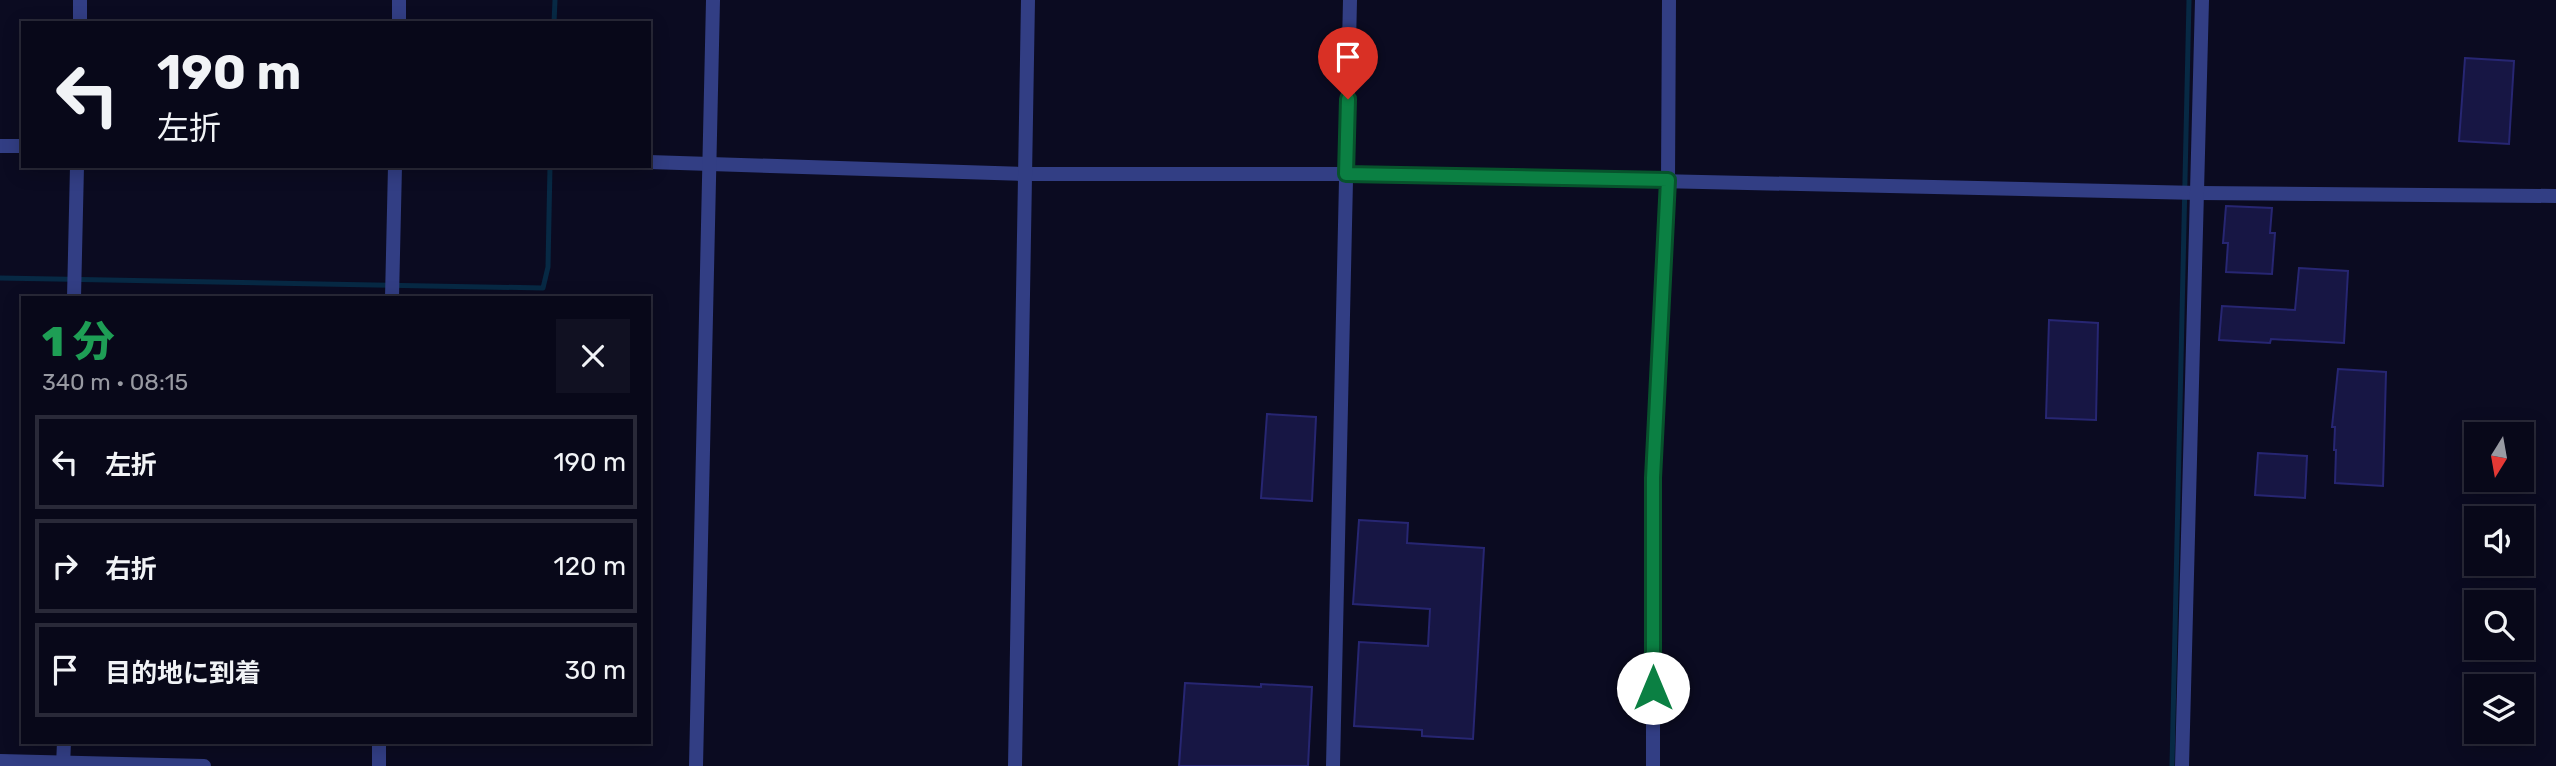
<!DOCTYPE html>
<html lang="ja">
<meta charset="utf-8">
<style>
body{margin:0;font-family:Rubik,"Noto Sans JP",sans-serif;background:#112;color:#f1f3f6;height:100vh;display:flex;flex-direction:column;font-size:26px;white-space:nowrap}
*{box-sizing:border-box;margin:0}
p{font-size:23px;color:#989aa2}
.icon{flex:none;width:38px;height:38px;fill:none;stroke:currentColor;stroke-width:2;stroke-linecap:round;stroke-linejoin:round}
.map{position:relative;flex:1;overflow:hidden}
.panel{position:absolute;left:21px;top:296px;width:630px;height:448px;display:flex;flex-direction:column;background:#080819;border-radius:0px;box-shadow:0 4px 18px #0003,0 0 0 2px #292938}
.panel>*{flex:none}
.hud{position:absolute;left:21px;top:21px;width:630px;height:147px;border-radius:0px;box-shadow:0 4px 18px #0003,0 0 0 2px #292938;background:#080819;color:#f1f3f6;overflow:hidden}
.needle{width:46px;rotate:191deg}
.controls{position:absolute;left:2464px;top:422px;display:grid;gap:14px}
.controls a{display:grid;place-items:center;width:70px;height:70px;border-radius:0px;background:#080819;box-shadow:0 4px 18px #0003,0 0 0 2px #292938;font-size:35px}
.pin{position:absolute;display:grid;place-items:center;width:60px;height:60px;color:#fff;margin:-72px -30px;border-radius:50% 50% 50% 0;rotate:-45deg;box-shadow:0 0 7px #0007}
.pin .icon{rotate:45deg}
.me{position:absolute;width:77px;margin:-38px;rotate:0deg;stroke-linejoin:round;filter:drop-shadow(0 0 5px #0008)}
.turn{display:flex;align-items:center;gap:24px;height:147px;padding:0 21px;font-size:32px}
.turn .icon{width:91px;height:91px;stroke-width:2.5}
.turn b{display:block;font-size:49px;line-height:60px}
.round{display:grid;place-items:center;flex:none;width:74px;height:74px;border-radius:0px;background:#112}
.overview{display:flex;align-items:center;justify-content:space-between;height:119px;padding:0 21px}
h1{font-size:42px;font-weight:800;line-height:52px;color:#1e9e55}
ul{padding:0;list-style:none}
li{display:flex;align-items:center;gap:21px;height:94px;margin:0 14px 10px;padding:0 7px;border:4px solid #292938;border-radius:0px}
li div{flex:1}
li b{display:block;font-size:26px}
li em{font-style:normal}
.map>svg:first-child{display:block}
</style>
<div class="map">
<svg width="2556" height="766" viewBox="0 0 2556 766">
<rect width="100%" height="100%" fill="#0b0b21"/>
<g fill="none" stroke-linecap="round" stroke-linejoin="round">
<g stroke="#072944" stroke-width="5">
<path d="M554,23l1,-23"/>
<path d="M0,278l543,10 5,-21 2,-101"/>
<path d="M2172,766l17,-766"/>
</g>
</g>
<g fill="#171644" stroke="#272672" stroke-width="2">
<path d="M2465,58l49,3 -5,83 -50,-3z"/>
<path d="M2226,206l46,2 -2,25h5l-3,41 -46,-2 2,-29h-5z"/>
<path d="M2299,268l49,3 -4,72 -73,-4 -1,4 -51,-3 3,-34 73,4z"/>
<path d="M2049,320l49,3 -2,97 -50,-2z"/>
<path d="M2338,369l48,3 -3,114 -48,-3 1,-33h-2l1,-23h-3z"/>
<path d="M1267,414l49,3 -4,84 -51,-3z"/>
<path d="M2258,453l49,3 -2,42 -50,-3z"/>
<path d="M1359,520l49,3 -1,20 77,5 -11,191 -51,-3v-6l-68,-4 5,-84 69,4 2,-37 -77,-5z"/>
<path d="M1185,683l76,4v-3l51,3 -4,79h-129z"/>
</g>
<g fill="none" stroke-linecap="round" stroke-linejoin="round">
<g stroke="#323e84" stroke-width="14">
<path d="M80,23v-23"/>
<path d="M399,23v-23"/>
<path d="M0,146h23"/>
<path d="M649,162l374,12h323l853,19 357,3"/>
<path d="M74,298l3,-132"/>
<path d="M392,298l3,-132"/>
<path d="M63,766l1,-24"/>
<path d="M379,766v-24"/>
<path d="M696,766l17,-766"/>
<path d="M1015,766l13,-766"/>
<path d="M1653,766v-288l15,-298 1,-180"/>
</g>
<g stroke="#323e84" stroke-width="14">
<path d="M0,761l204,5"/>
<path d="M1333,766l17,-766"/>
<path d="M2182,766l20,-766"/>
</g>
</g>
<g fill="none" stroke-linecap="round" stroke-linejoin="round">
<g stroke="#07532c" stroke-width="18">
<path id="route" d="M1348,99l-2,75 322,6 -15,298v210"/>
</g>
<use href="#route" stroke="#0b8043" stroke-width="12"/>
</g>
</svg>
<div class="controls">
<a><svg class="needle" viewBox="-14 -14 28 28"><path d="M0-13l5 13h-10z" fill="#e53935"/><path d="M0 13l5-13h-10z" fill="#989aa2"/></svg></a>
<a><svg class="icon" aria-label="sound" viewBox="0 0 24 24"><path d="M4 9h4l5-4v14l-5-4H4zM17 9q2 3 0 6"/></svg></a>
<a><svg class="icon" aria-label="search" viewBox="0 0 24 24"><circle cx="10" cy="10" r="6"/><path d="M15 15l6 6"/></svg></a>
<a><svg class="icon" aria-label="layers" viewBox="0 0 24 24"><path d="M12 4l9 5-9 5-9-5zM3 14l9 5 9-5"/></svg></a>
</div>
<div class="pin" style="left:1348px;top:99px;background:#d93025"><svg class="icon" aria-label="arrive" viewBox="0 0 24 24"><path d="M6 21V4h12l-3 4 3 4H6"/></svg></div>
<svg class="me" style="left:1653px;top:688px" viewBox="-20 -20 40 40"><circle r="19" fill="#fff"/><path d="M0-13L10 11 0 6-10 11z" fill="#0b8043"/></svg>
<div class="hud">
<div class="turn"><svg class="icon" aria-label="left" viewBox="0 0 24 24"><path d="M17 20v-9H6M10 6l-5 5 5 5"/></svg><div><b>190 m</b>左折</div></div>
</div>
<section class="panel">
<div class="overview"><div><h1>1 分</h1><p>340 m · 08:15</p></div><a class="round"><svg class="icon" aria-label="close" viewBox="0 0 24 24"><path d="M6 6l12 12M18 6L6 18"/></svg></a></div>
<ul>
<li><svg class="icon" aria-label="left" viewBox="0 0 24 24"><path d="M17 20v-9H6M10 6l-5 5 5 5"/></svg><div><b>左折</b></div><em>190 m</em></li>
<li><svg class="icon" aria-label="right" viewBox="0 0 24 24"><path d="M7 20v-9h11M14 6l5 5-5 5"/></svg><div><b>右折</b></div><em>120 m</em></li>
<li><svg class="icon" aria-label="arrive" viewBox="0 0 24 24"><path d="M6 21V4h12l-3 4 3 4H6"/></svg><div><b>目的地に到着</b></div><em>30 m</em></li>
</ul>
</section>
</div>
